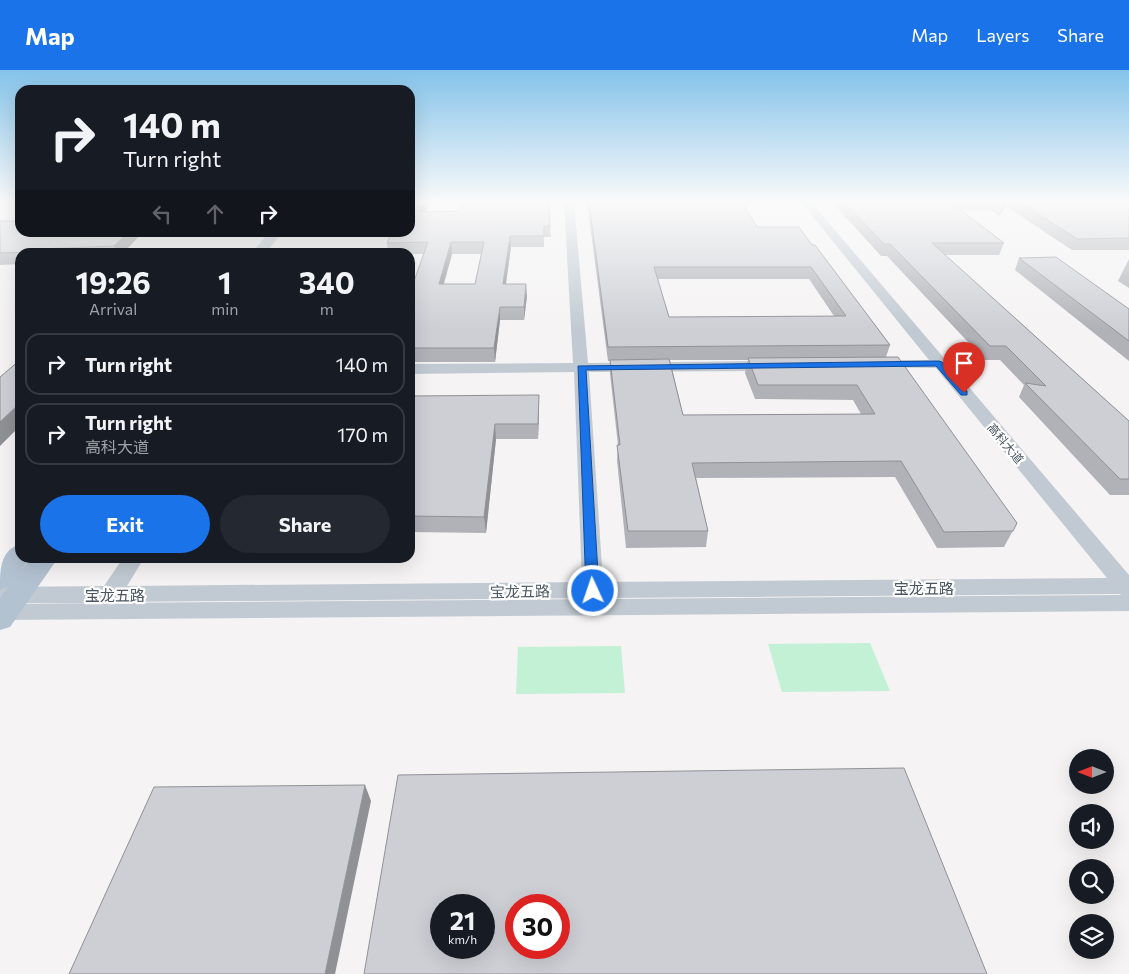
<!DOCTYPE html>
<meta charset="utf-8">
<style>
body{margin:0;font-family:Commissioner,"Noto Sans SC",sans-serif;background:#242831;color:#f1f3f6;height:100vh;display:flex;flex-direction:column;font-size:19px;white-space:nowrap}
*{box-sizing:border-box;margin:0}
p{font-size:16px;color:#9ea1a6}
.icon{flex:none;width:28px;height:28px;fill:none;stroke:currentColor;stroke-width:2;stroke-linecap:round;stroke-linejoin:round}
.map{position:relative;flex:1;overflow:hidden}
.panel{position:absolute;left:15px;top:178px;width:400px;height:315px;display:flex;flex-direction:column;background:#171b24;border-radius:15px;box-shadow:0 5px 20px #0002}
.panel>*{flex:none}
.guide{position:absolute;left:15px;top:15px;width:400px;height:152px;border-radius:15px;box-shadow:0 5px 20px #0002;background:#171b24;color:#f1f3f6;overflow:hidden}
.needle{width:32px;rotate:270deg}
.tools{position:absolute;left:1069px;top:679px;display:grid;gap:10px}
.tools a{display:grid;place-items:center;width:45px;height:45px;border-radius:50%;background:#171b24;box-shadow:0 5px 20px #0002;font-size:25px}
.speed{position:absolute;left:430px;top:824px;display:flex;gap:10px;font-size:25px;font-weight:700;text-align:center}
.speed>*{display:grid;place-content:center;width:65px;height:65px;border-radius:50%;background:#171b24;box-shadow:0 5px 20px #0002;line-height:1}
.speed small{font-size:12px;font-weight:400}
.speed .limit{border:8px solid #d22;background:#fff;color:#111}
.pin{position:absolute;display:grid;place-items:center;width:42px;height:42px;color:#fff;margin:-51px -21px;border-radius:50% 50% 50% 0;rotate:-45deg;box-shadow:0 0 5px #0007}
.pin .icon{rotate:45deg}
.me{position:absolute;width:55px;margin:-28px;rotate:357deg;stroke-linejoin:round;filter:drop-shadow(0 0 4px #0008)}
.turn{display:flex;align-items:center;gap:18px;height:105px;padding:0 25px;font-size:22px}
.turn .icon{width:65px;height:65px;stroke-width:2.5}
.turn b{display:block;font-size:35px;line-height:42px}
.lanes{display:flex;align-items:center;height:48px;padding:0 25px;background:#0003;justify-content:center;gap:25px;direction:ltr}
.lanes .off{opacity:.35}
.eta{display:flex;justify-content:space-evenly;align-items:center;height:85px;text-align:center}
.eta b{font-size:30px;font-weight:700;line-height:35px}
.cta{display:flex;gap:10px;margin-top:auto;padding:10px 25px}
.cta a{flex:1;height:58px;border-radius:30px;background:#1a73e8;color:#fff;font-size:20px;font-weight:700;line-height:58px;text-align:center}
.cta a+a{background:#242831;color:#f1f3f6}
ul{padding:0;list-style:none}
li{display:flex;align-items:center;gap:15px;height:62px;margin:0 10px 8px;padding:0 15px;border:2px solid #363941;border-radius:15px}
li div{flex:1}
li b{display:block;font-size:19px}
li em{font-style:normal}
header{display:flex;align-items:center;gap:30px;box-sizing:border-box;height:70px;padding:0 25px;background:#1a73e8;color:#fff}
header strong{font-size:24px}
nav{display:flex;gap:28px;margin-inline-start:auto;font-size:18px}
.map>svg:first-child{display:block}
</style>
<header>
<strong>Map</strong>
<nav><a>Map</a><a>Layers</a><a>Share</a></nav>
</header>
<div class="map">
<svg width="1129" height="904" viewBox="0 0 1129 904">
<rect width="100%" height="100%" fill="#f5f3f3"/>
<g fill="#c3f1d5">
<path d="M870,573l20,48 -108,1 -14,-48z"/>
<path d="M621,576l4,47 -109,1 2,-47z"/>
</g>
<g fill="none" stroke-linecap="round" stroke-linejoin="round">
<path fill="#c1cad2" fill-rule="evenodd" d="M564,132h10l14,161 185,-2 5,2 3,3 -3,3 -5,2 -184,1 14,210 504,-4 -171,-210 -64,-1 -2,-3 2,-3 5,-1h52l-128,-158h10l318,373v36l-1129,9v-16l109,-1h-109v-16l104,-1 19,-28h21l-17,28 455,-4 -8,-210 -164,2v-10l163,-1zM1120,524l1,1 -1010,8 2,-1z"/>
<g fill="#b3c2d1" fill-rule="evenodd">
<path d="M269,162h13l-15,20h-14z"/>
<path d="M20,474v14h10l-8,11 9,-11h27l-48,69 -10,3v-32l8,-11 -8,3c0,-21 0,-39 20,-46z"/>
</g>
</g>
<g fill="#b0b2b7" fill-rule="evenodd">
<path d="M429,132l-4,9 125,15 1,11h-7v10h-33l-5,37 21,12 -3,24h-24l-5,42h-85v-78h3l11,-30h-14v-2h-22l-1,-9zM452,184h29l-6,30h-31z"/>
<path d="M587,132h179v2h-23l14,23 55,18 78,100 -4,12 131,166 -13,24 -67,1 -42,-71 -199,1 12,53 -2,16 -80,1 -9,-88 1,-15 -8,-71v-13h-2zM658,209h151l25,37 -165,1zM670,290h78l-3,13 10,26 98,1 8,14 -178,1z"/>
<path d="M832,132h297v48h-57l-66,-44 -7,10 -8,-6h-30l43,33 -5,12h-54l184,166v74h-19l-91,-98 5,-12 -24,-25h-15l-98,-104h-6z"/>
<path d="M0,151l20,11h123l-19,20h-104v12l-20,1z"/>
<path d="M1019,188l110,51v52l-114,-91z"/>
<path d="M1129,189v29l-11,-7z"/>
<path d="M410,326l129,14 -1,29h-42l-10,94 -76,-1z"/>
</g>
<g fill="#909195">
<path d="M424,132h5l-7,20 -2,-10z"/>
<path d="M1005,132h2l-1,4 -7,10 4,-11z"/>
<path d="M128,162h15l-19,20h-7l-3,-6z"/>
<path d="M510,166l1,11 -7,49 -1,-12z"/>
<path d="M451,172l1,12 -12,42 -1,-12z"/>
<path d="M38,179l2,3h-5z"/>
<path d="M526,214l1,12 -3,24v-13z"/>
<path d="M500,237v13l-5,42 -1,-14z"/>
<path d="M539,325v15l-1,29v-15z"/>
<path d="M20,333v23l-20,20v-24z"/>
<path d="M495,354l1,15 -10,94 -2,-16z"/>
<path d="M365,715l6,16 -36,173h-10z"/>
</g>
<g fill="#cdcfd5" stroke="#909195" fill-rule="evenodd">
<path d="M410,132h14l-4,10 39,-1 3,-9h87l1,24h-6v10h-34l-7,48h23l-2,23h-24l-6,41h-84v-64h3l15,-42 -41,1 5,-11h18zM451,172h33l-9,42h-36z"/>
<path d="M589,132h153l15,25h42l13,18h3l75,100 -282,2zM654,197h157l35,49 -177,1z"/>
<path d="M844,132h106l54,41h-72l197,178v58h-9l-95,-96 21,3 -40,-40h-16l-100,-102h-6z"/>
<path d="M999,132h6l-2,3z"/>
<path d="M1020,132h109v36l-52,1z"/>
<path d="M0,151h20v11h108l-14,14 -76,3 -3,3 -35,1z"/>
<path d="M327,179h34l-2,3h-34z"/>
<path d="M1056,187l73,52v32l-110,-83z"/>
<path d="M898,287l119,166 -4,8 -69,1 -43,-71 -209,2 16,68h-80l-11,-86h3l-10,-85 59,-1 14,56 192,-1 -18,-29h-99l-10,-27z"/>
<path d="M20,290v43l-20,19v-45z"/>
<path d="M539,325l-1,29h-43l-11,93 -74,-1v-120z"/>
<path d="M904,698l83,206h-623l34,-199zM441,835h43v43h-43zM516,835h43v43h-43z"/>
<path d="M365,715l-40,189h-256l85,-187z"/>
</g>
<linearGradient id="sky" x2="0" y2="1"><stop stop-color="#85c3ea"/><stop offset="0.51" stop-color="#fafafa"/><stop offset="1" stop-color="#fafafa" stop-opacity="0"/></linearGradient>
<rect width="1129" height="259" fill="url(#sky)"/>
<path fill="#1a73e8" stroke="#114b97" d="M939,291l3,1 25,29v4h-6l-25,-29 -350,4 13,221 -2,3h-9l-2,-3 -8,-225z"/>
<g text-anchor="middle" dominant-baseline="central" stroke-width="4.5" stroke-linejoin="round" paint-order="stroke">
<g font-size="12" fill="#4a5661" stroke="#fff">
<text transform="translate(1006 373) rotate(50)">高科大道</text>
</g>
<g font-size="15" fill="#4a5661" stroke="#fff">
<text x="924" y="518">宝龙五路</text>
<text transform="translate(520 521) rotate(-1)">宝龙五路</text>
<text x="115" y="525">宝龙五路</text>
</g>
</g>
</svg>
<div class="tools">
<a><svg class="needle" viewBox="-14 -14 28 28"><path d="M0-13l5 13h-10z" fill="#e53935"/><path d="M0 13l5-13h-10z" fill="#9ea1a6"/></svg></a>
<a><svg class="icon" aria-label="sound" viewBox="0 0 24 24"><path d="M4 9h4l5-4v14l-5-4H4zM17 9q2 3 0 6"/></svg></a>
<a><svg class="icon" aria-label="search" viewBox="0 0 24 24"><circle cx="10" cy="10" r="6"/><path d="M15 15l6 6"/></svg></a>
<a><svg class="icon" aria-label="layers" viewBox="0 0 24 24"><path d="M12 4l9 5-9 5-9-5zM3 14l9 5 9-5"/></svg></a>
</div>
<div class="speed"><div>21<small>km/h</small></div><div class="limit">30</div></div>
<div class="pin" style="left:964px;top:323px;background:#d93025"><svg class="icon" aria-label="arrive" viewBox="0 0 24 24"><path d="M6 21V4h12l-3 4 3 4H6"/></svg></div>
<svg class="me" style="left:593px;top:521px" viewBox="-20 -20 40 40"><circle r="17" fill="#1a73e8" stroke="#fff" stroke-width="3"/><path d="M0-11L8 9 0 5-8 9z" fill="#fff"/></svg>
<div class="guide">
<div class="turn"><svg class="icon" aria-label="right" viewBox="0 0 24 24"><path d="M7 20v-9h11M14 6l5 5-5 5"/></svg><div><b>140 m</b>Turn right</div></div>
<div class="lanes"><svg class="icon off" aria-label="left" viewBox="0 0 24 24"><path d="M17 20v-9H6M10 6l-5 5 5 5"/></svg><svg class="icon off" aria-label="ahead" viewBox="0 0 24 24"><path d="M12 20V5M6 11l6-6 6 6"/></svg><svg class="icon" aria-label="right" viewBox="0 0 24 24"><path d="M7 20v-9h11M14 6l5 5-5 5"/></svg></div>
</div>
<section class="panel">
<div class="eta">
<div><b>19:26</b><p>Arrival</p></div>
<div><b>1</b><p>min</p></div>
<div><b>340</b><p>m</p></div>
</div>
<ul>
<li><svg class="icon" aria-label="right" viewBox="0 0 24 24"><path d="M7 20v-9h11M14 6l5 5-5 5"/></svg><div><b>Turn right</b></div><em>140 m</em></li>
<li><svg class="icon" aria-label="right" viewBox="0 0 24 24"><path d="M7 20v-9h11M14 6l5 5-5 5"/></svg><div><b>Turn right</b><p>高科大道</p></div><em>170 m</em></li>
</ul>
<div class="cta"><a>Exit</a><a>Share</a></div>
</section>
</div>
